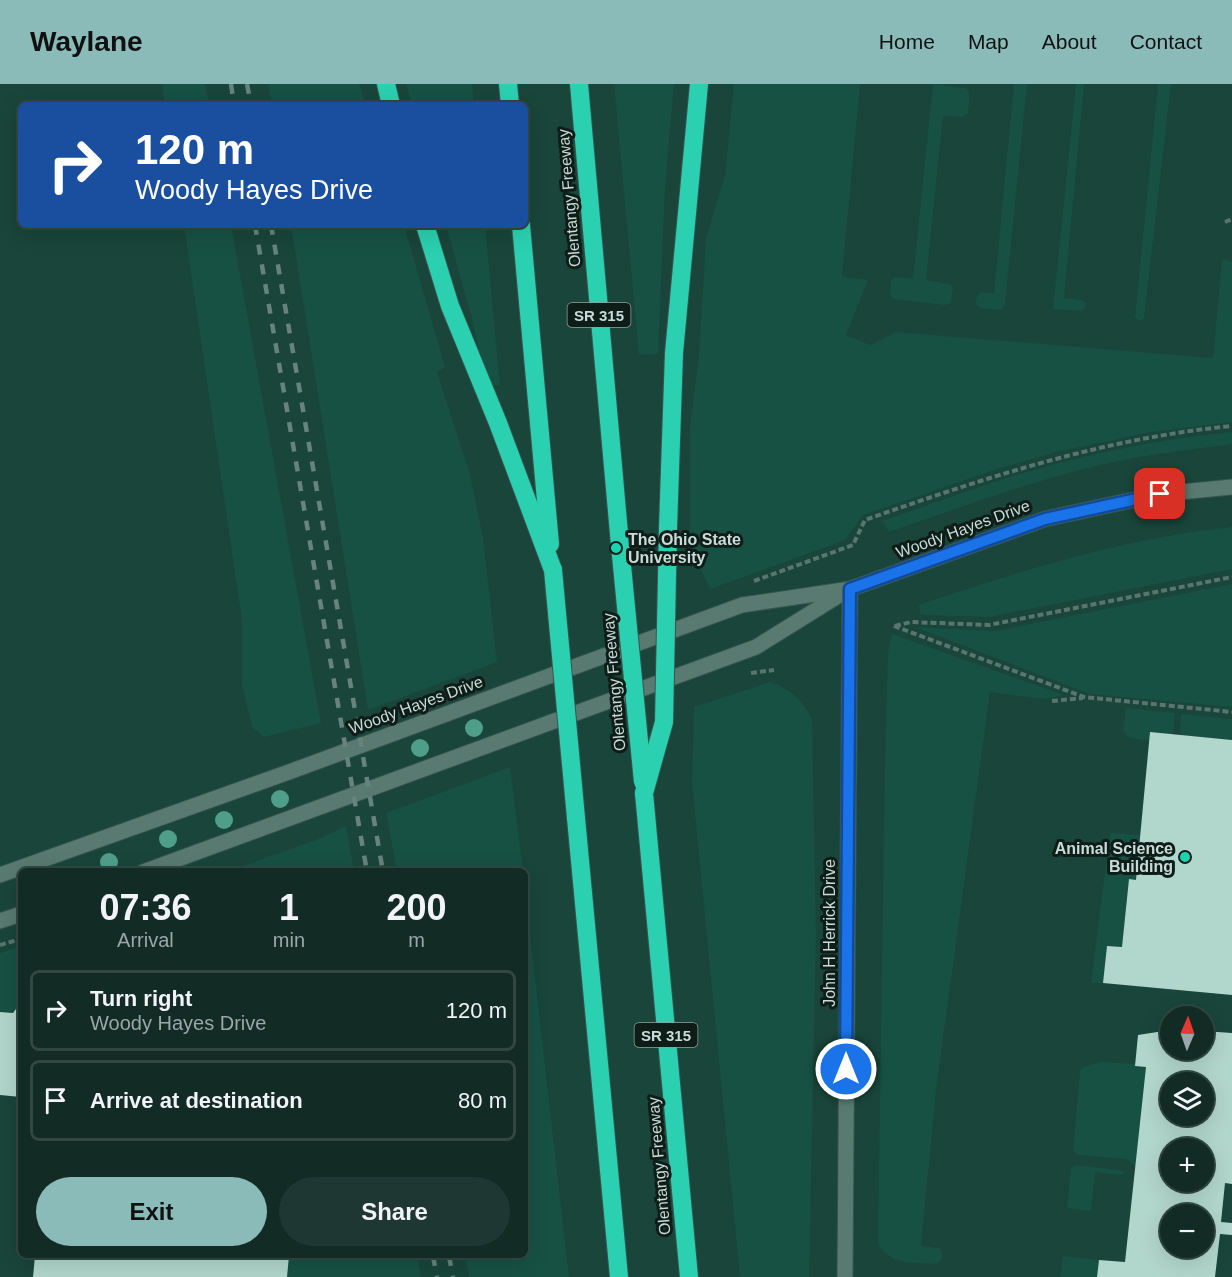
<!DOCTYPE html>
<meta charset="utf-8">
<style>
body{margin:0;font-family:Helvetica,sans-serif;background:#1f3732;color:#f1f3f6;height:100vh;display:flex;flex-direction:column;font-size:22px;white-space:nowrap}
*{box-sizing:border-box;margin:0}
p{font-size:20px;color:#9ca7a7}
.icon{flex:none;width:33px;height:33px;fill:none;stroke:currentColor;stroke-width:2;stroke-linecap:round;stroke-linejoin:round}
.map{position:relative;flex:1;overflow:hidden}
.details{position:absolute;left:18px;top:784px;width:510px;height:390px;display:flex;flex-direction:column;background:#122b25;border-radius:9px;box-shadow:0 6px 24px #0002,0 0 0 2px #314742}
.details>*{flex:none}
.top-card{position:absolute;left:18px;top:18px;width:510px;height:126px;border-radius:9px;box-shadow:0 6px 24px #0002,0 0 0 2px #314742;background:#1a4fa0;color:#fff;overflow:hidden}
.needle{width:39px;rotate:2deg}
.tools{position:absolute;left:1160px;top:922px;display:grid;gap:12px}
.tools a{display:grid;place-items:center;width:54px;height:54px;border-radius:50%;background:#122b25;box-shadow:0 6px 24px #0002,0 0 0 2px #314742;font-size:30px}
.pin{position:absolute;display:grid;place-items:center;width:51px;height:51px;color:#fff;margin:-26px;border-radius:12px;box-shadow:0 3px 9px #0006}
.me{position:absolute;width:66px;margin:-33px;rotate:0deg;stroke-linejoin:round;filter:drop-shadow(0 0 4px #0008)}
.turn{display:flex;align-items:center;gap:21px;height:126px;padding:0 18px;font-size:27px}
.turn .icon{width:78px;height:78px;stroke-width:2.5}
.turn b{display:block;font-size:42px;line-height:51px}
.eta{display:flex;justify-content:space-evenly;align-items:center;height:102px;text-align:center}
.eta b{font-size:36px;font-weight:700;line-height:42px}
.button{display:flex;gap:12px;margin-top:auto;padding:12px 18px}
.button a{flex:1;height:69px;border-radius:36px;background:#8bbbb9;color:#111;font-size:24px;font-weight:700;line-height:69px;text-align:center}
.button a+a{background:#1f3732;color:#f1f3f6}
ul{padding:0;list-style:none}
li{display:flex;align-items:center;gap:18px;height:81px;margin:0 12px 9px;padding:0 6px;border:3px solid #314742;border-radius:9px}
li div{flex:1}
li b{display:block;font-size:22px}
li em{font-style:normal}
header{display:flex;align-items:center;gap:36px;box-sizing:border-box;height:84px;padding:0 30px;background:#8bbbb9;color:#111}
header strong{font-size:28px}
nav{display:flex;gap:33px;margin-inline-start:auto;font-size:21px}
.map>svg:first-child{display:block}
</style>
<header>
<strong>Waylane</strong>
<nav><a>Home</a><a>Map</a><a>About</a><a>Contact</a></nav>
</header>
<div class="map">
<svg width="1232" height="1193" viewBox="0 0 1232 1193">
<rect width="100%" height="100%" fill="#183931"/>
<path fill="#19453a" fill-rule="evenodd" d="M0,0h1232v1193h-1232zM21,21h504v120h-504zM21,788h504v384h-504zM1170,933h33v33h-33zM1170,999h33v33h-33zM1170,1065h33v33h-33zM1170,1131h33v33h-33z"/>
<g fill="#175144">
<path d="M162,0h43l4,21h-44z"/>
<path d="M268,0h91l7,21h-94z"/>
<path d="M406,0h66l2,21h-62z"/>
<path d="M614,0h60l-9,102 -7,168 -19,1z"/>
<path d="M734,0h126l-18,193 26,3 -22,55 24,10 26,-13 317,26 9,-99 10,3v160l-80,10 -96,20 -59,17 -134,46 -18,25 -135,49 -20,-42v-120l9,-72 7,-117 19,-63z"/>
<path d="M933,0l33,4 4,6 -2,19 -6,4 -19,-1 -17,164 24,4 3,4 -2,15 -6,2 -52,-6 -3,-6 1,-13 5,-3 17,2z"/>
<path d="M1014,0h13l-22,220 -3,6 -21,-2 -6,-5 2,-7 4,-4 13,1z"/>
<path d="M1076,0h8l-20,214 18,2 3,3v5l-4,3 -28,-2z"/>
<path d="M1158,0h13l-27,234 -4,3 -5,-3z"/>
<path d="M184,141h47l90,498 -57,14 -12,-10 -10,-42v-64z"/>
<path d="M291,141h113l41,142 -8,5 33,102 13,64 14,124 -129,48z"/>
<path d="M446,141h39l15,160 -13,1 -14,-63z"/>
<path d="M1232,348v12c-44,6 -89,11 -132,21 -72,17 -141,43 -211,67l-7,-11c41,-14 81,-29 121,-42 75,-23 152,-40 229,-47z"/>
<path d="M1232,443v42l-243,48 -68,-2 -3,-10c103,-34 205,-67 314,-78z"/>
<path d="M1232,500v123l-142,-13 -175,-67 80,4z"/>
<path d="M892,550l172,61 -21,4 -53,-7 -54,398 -15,156 18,2 3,5v6l-6,5c-21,-2 -50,2 -58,-22l7,-483 3,-107z"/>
<path d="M770,598c20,6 33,19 42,37l4,214 -7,344h-69l-48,-494 2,-76z"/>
<path d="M1126,624l49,5 -2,21 -23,7 -23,-4 -4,-8z"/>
<path d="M1181,630l51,5v21l-52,-5z"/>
<path d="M510,683l13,104h-126l-11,-58z"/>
<path d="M346,742l8,45h-125l87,-31z"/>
<path d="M1110,749l30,2 -4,45 -7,-1 -7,68 -15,-1 -4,37h-12z"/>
<path d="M525,806l44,387h-100l-4,-21h60z"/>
<path d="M21,862v56l-8,11 -13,-1v-59z"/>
<path d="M1101,978l34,2v2l11,1 -10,100 -9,-8 -49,-4 -5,-5 7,-78 3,-5z"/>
<path d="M1077,1081l47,6 -1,4 -28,-3 -4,39 -24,-3 4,-40z"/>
<path d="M289,1172h128l4,21h-134z"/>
<path d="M1063,1172l36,4 -2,17h-37z"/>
</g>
<g fill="#b1d6cb" fill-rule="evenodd">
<path d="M1150,648l82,8v255l-129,-12 4,-37 15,1 7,-68 7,1z"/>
<path d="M21,918v95l-21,-2v-83l13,1z"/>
<path d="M1170,946v20h33v-19l29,2v151l-7,-1 -4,39 11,1v12l-12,-1 -5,43h-118l2,-17 26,2 21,-195 -11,-1 3,-31zM1170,999h33v33h-33zM1170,1065h33v33h-33zM1170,1131h33v33h-33z"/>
<path d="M35,1172h254l-2,21h-254z"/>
</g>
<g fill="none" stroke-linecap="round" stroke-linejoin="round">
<g stroke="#38544e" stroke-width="17">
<g id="minor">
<path d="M143,788l613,-225 90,-56"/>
<path d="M0,791l289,-103 453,-167 108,-16 195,-70 115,-25 72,-7"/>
<path d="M0,837l21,-7"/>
<path d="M845,1193l5,-688"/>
</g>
</g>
<g stroke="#38544e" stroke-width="20">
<g id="highway">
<path d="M386,0l5,21"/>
<path d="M508,0l2,21"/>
<path d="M579,0l41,461"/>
<path d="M425,141l25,81 48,117 55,147"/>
<path d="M521,141l29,319"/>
<path d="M668,444l6,-175 25,-269"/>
<path d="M644,709l45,484"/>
<path d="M576,734l43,459"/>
</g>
</g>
<g stroke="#59756e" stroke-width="4" stroke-dasharray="6 3" stroke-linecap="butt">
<path d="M1225,138l7,-3"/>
<path d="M754,497l99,-36 12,-25c119,-42 240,-82 367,-94"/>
<path d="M894,542l190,71 148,15"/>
<path d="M895,542l16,-4 78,3 243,-48"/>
<path d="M751,589l23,-3"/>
<path d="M1052,617l31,-3"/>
<path d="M0,861l21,-6"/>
</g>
<use href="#minor" stroke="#587a70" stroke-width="15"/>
<use href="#highway" stroke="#2bd0b0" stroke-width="18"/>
<g stroke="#68827c" stroke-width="4.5" stroke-dasharray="10 10" stroke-linecap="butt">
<path d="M231,0l3,21"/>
<path d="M247,0l4,21"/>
<path d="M255,141l112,647"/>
<path d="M271,141l112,647"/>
<path d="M433,1172l4,21"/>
<path d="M449,1172l4,21"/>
</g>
<g stroke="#38544e" stroke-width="20" stroke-linecap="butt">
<g id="highway-bridge">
<path d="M620,461l23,237"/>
<path d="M553,486l23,248"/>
<path d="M644,709l20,-71 4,-194"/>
</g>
</g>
<use href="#highway-bridge" stroke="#2bd0b0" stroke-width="18"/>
</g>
<g fill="#4f9e8a">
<circle cx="474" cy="644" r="9"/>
<circle cx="420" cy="664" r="9"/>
<circle cx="280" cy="715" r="9"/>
<circle cx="224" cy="736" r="9"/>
<circle cx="168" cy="755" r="9"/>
<circle cx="109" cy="778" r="9"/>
</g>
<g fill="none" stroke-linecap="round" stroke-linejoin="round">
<g stroke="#114b97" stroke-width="15">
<path id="route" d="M846,985l4,-480 195,-70 115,-25"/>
</g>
<use href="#route" stroke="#1a73e8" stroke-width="10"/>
</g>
<g fill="#15d5b3" stroke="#0f1d19" stroke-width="2">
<circle cx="616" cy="464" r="6"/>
<circle cx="1185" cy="773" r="6"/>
</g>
<g text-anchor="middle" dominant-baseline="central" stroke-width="6" stroke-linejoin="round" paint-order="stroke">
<g fill="#0f1d19" stroke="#91a29d" stroke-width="1.5">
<rect x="567.5" y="219" width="63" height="24" rx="4.5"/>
<rect x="634.5" y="939" width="63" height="24" rx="4.5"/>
</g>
<g font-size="15" font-weight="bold" fill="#c9dbd6">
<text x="599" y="231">SR 315</text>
<text x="666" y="951">SR 315</text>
</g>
<g font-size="16" fill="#c9dbd6" stroke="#0f1d19">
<text transform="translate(569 114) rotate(-95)">Olentangy Freeway</text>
<text transform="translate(963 445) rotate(-20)">Woody Hayes Drive</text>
<text transform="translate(614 598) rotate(-95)">Olentangy Freeway</text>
<text transform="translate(416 621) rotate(-20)">Woody Hayes Drive</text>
<text transform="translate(829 849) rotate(-90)">John H Herrick Drive</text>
<text transform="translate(659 1082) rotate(-95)">Olentangy Freeway</text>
</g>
<g font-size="16" font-weight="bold" fill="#c9dbd6" stroke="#0f1d19" text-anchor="start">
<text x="628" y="455">The Ohio State<tspan x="628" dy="18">University</tspan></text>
<text x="1173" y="764" text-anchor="end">Animal Science<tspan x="1173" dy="18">Building</tspan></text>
</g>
</g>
</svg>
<div class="tools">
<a><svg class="needle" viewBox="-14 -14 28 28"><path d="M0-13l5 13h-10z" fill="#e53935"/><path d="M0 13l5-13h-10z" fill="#9ca7a7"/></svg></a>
<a><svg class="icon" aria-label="layers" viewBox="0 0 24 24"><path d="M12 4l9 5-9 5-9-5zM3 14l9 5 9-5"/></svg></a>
<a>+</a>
<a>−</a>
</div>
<div class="pin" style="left:1160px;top:410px;background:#d93025"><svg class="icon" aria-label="arrive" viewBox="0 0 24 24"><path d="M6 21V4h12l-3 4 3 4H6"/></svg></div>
<svg class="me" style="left:846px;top:985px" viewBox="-20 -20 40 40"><circle r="17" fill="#1a73e8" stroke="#fff" stroke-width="3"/><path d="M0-11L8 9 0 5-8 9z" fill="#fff"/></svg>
<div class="top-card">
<div class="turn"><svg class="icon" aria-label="right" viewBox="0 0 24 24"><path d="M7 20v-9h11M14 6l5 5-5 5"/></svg><div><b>120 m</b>Woody Hayes Drive</div></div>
</div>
<section class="details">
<div class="eta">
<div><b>07:36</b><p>Arrival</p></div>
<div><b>1</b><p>min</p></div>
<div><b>200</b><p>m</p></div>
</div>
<ul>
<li><svg class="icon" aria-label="right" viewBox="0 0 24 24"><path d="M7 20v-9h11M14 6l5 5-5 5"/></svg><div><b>Turn right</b><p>Woody Hayes Drive</p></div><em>120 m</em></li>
<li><svg class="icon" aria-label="arrive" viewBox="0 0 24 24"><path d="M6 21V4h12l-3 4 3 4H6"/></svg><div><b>Arrive at destination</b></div><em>80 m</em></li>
</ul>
<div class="button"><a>Exit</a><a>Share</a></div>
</section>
</div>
